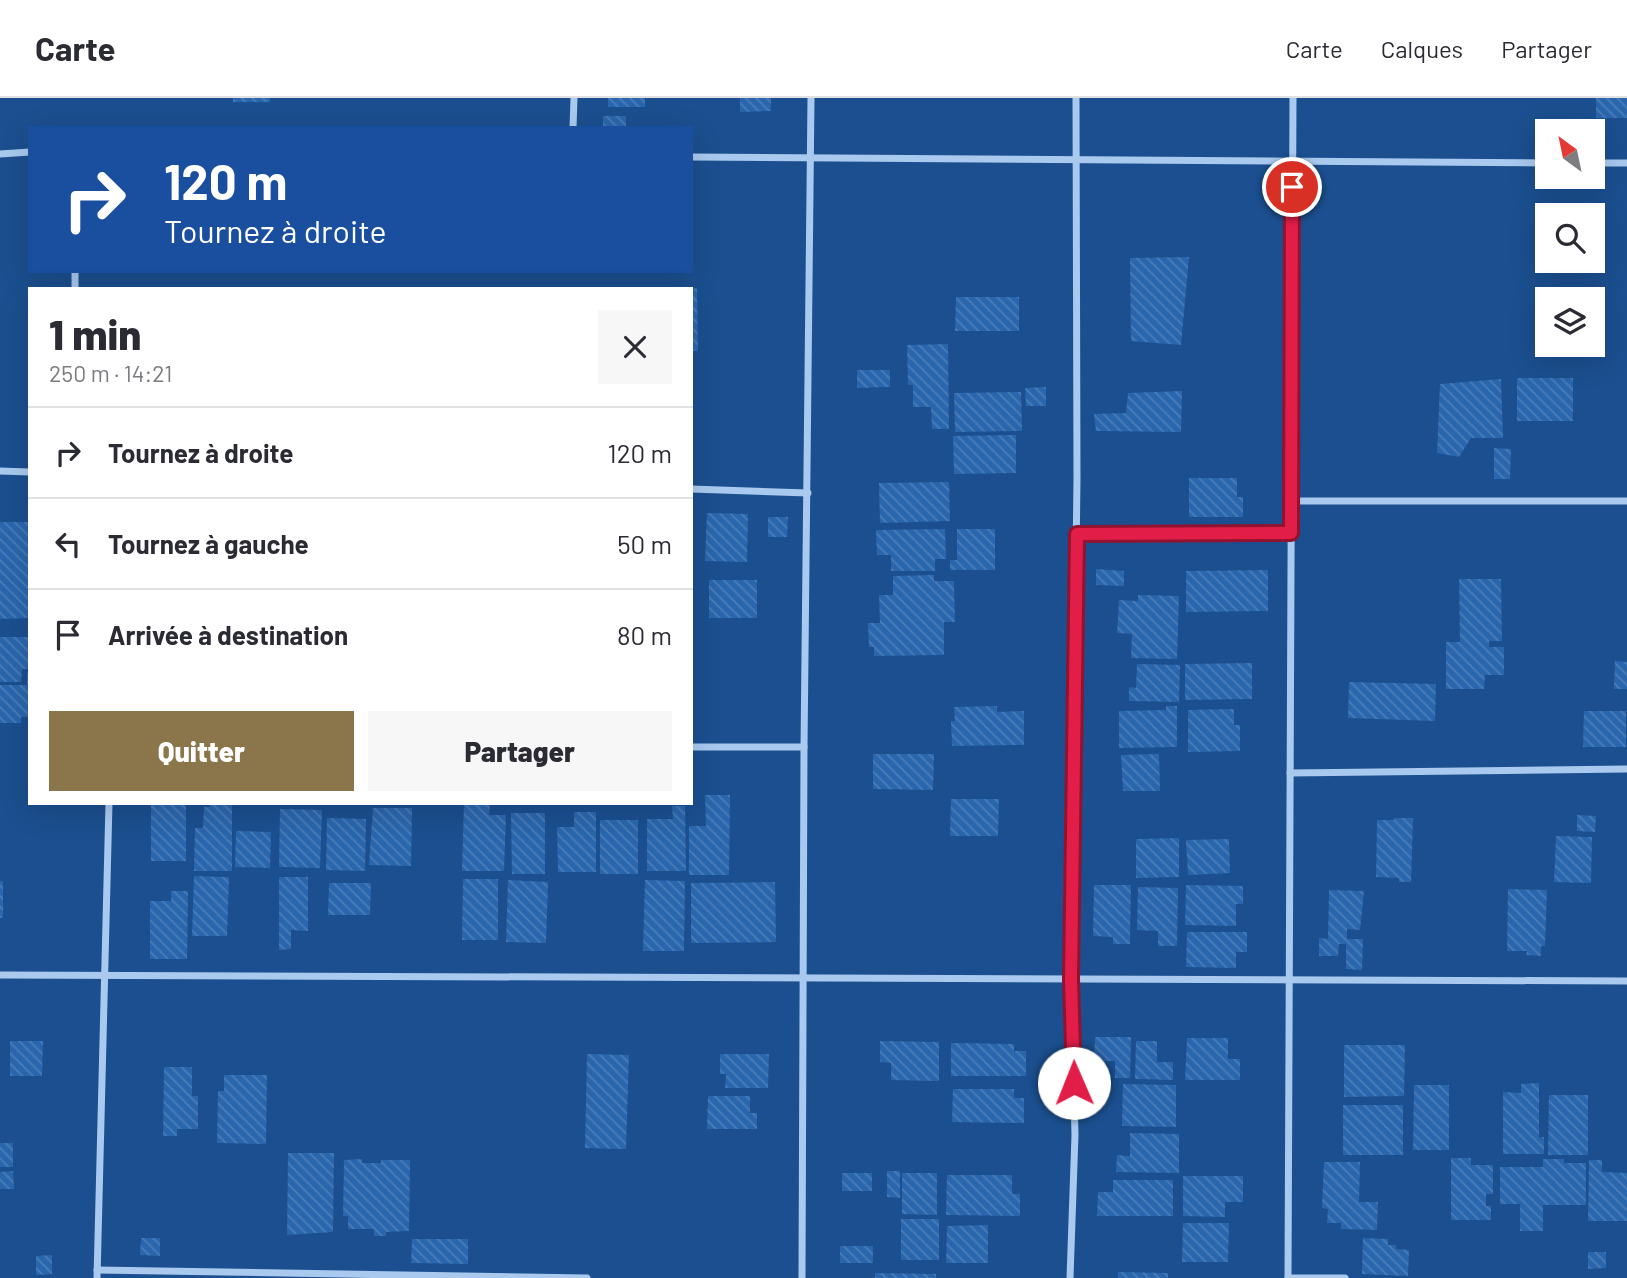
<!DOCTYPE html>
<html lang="fr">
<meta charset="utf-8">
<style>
body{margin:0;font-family:Barlow,sans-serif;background:#f7f7f7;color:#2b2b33;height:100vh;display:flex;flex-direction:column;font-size:26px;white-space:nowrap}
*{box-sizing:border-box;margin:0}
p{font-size:23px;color:#7c7c81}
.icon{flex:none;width:38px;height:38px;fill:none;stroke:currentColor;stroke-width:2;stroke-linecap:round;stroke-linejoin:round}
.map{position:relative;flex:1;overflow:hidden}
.drawer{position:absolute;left:28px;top:189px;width:665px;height:518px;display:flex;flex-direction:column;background:#fff;border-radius:0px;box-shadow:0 7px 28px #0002}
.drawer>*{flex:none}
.guide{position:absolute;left:28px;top:28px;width:665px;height:147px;border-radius:0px;box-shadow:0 7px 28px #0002;background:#1a4fa0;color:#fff;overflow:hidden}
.needle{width:46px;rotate:327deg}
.fabs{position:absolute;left:1535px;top:21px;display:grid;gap:14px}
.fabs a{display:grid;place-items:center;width:70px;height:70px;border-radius:0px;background:#fff;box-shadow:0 7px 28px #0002;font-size:35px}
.pin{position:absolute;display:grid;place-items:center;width:60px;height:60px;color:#fff;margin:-30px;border:4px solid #fff;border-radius:50%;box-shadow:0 2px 7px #0007}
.me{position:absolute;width:77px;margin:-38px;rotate:359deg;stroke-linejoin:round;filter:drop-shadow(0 0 5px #0008)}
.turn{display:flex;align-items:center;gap:24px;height:147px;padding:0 21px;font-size:32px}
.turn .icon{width:91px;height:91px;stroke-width:2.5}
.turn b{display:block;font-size:49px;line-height:60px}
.round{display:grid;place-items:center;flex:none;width:74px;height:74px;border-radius:0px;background:#f7f7f7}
.overview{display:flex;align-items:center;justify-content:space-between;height:119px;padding:0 21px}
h1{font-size:42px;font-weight:800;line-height:52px}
.cta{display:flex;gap:14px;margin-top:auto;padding:14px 21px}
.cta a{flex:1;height:80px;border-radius:0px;background:#8a764a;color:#fff;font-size:28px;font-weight:800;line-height:80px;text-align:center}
.cta a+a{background:#f7f7f7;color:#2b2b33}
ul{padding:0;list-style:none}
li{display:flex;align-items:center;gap:21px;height:91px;padding:0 21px;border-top:2px solid #e1e1e2}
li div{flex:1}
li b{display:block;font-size:26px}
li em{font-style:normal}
header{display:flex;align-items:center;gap:42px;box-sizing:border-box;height:98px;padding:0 35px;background:#fff;border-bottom:2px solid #e1e1e2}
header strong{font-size:33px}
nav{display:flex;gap:38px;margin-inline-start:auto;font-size:24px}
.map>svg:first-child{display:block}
</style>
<header>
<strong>Carte</strong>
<nav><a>Carte</a><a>Calques</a><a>Partager</a></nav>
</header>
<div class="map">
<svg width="1627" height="1180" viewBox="0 0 1627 1180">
<defs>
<pattern id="building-back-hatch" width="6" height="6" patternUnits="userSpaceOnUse" patternTransform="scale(1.75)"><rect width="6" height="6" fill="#2a66ad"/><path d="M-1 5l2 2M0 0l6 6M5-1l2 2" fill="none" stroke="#4a7db9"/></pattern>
</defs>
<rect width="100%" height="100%" fill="#1b4f8f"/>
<g fill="url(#building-back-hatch)">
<rect x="233" y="0" width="37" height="4"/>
<rect x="608" y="0" width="37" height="9"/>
<path d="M740,0h31v13l-31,1z"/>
<rect x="1596" y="0" width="31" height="20"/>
<rect x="603" y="18" width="23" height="12"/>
<path d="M1189,159l-8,88 -50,-4 -1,-83z"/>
<path d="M697,190l1,63h-7v-62z"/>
<path d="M956,199h63v34h-64z"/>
<path d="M948,246l1,85h-17l-1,-22h-18v-22h-5l-1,-40z"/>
<path d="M857,272h33v17l-33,1z"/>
<rect x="1517" y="280" width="56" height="43"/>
<path d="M1501,281l2,59h-32l-12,19 -22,-4 3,-69z"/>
<path d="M1046,289v19h-20l-1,-18z"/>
<path d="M1182,293l-1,41 -85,-1 -2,-17 32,-1 2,-20z"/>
<path d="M1021,294l1,39 -67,1 -1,-39z"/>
<path d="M1016,337v38l-62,1 -1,-38z"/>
<path d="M1494,350l17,1 -1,30h-16z"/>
<path d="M1189,380h48v19h6v20h-54z"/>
<path d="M949,384l1,39 -70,2 -1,-40z"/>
<path d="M707,415l41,1 -1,48 -42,-1z"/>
<path d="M768,419h20l-1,20h-19z"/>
<path d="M0,424h29v96l-29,1z"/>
<path d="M945,431l1,30h-11v12h-44v-16h-14l-1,-25z"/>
<path d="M957,431h38v41h-45v-10h7z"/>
<path d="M1096,471l28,2v15l-28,-1z"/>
<path d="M1268,472v41l-82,1v-41z"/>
<path d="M934,477v6h20l1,41h-11v33l-70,1v-9h-5l-1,-24h12l-1,-28h14v-19z"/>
<path d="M1459,481h42l1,62h-13v6h15v28h-19l-1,14h-38v-47h14z"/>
<rect x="709" y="482" width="48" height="38"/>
<path d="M1138,497l41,1 -2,63 -46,-1 1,-24 -15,-1 2,-33 19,1z"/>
<path d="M0,539h30v32h-8l-1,13h-21z"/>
<path d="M1615,563l12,1v27h-13z"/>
<path d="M1252,565v36l-67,1v-36z"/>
<path d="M1137,566l43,1 -1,37 -50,-1v-14l7,1z"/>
<path d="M27,575h3v44h-9v6h-21v-38h27z"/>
<path d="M1349,584l87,2 -1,37 -87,-3z"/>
<path d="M997,608v6l27,-1v34l-72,1 -1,-25h4l-1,-14z"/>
<path d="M1166,608h11v41l-58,1v-37l47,-1z"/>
<path d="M1234,611v16h6v26l-52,1v-42z"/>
<path d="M1584,613h42v36h-43z"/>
<path d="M873,656h61l-1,36 -60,-1z"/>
<path d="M1159,656l1,37h-37l-2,-36z"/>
<path d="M705,697h25l-1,80h-40v-49h17z"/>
<path d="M951,701h48l-1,37h-48z"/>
<rect x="151" y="705" width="35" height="58"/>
<path d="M210,705h22v68h-38l1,-43h8l1,-21h6z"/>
<path d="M464,705h26l-1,12h17l-2,56h-42z"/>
<path d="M672,708h13l1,65h-39v-52h26z"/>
<path d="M373,710h39l-1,58 -42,-1z"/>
<path d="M280,711l42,1 -2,58 -41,-1z"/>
<path d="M574,714h22v60h-38l-1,-45h17z"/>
<path d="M511,715h34v61h-33z"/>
<path d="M1577,717l19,1 -1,16 -18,-1z"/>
<path d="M327,720l39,1 -1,52 -39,-1z"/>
<path d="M1394,720h19l-2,64h-12v-4l-23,-1 1,-57h17z"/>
<rect x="600" y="722" width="38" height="54"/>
<path d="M236,733l35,1 -1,36 -35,-1z"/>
<path d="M1556,738l36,1 -1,46 -37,-1z"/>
<path d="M1179,740v39l-43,1v-39z"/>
<path d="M1229,741l1,34 -42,2 -2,-35z"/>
<path d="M194,778l35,1 -2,59h-35z"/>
<path d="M279,779h29v54l-17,-1v19l-12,1z"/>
<path d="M463,781h35v61h-36z"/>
<path d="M508,782l40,2 -2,61 -40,-1z"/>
<path d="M645,782l40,1 -1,70h-41z"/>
<rect x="0" y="783" width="3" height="37"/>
<path d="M775,784l1,60 -85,1v-60z"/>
<path d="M329,785h42l-1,32h-42z"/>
<path d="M1094,787h37l-1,59h-17v-7l-20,-1z"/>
<path d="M1186,787l57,1v18h-7v22l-51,-1z"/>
<path d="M1138,789l40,1 -1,58h-19v-15l-21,-1z"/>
<path d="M1508,791l39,1 -2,56h-4v10l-15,-1 1,-4h-20z"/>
<path d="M1329,792l35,1 -4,39 -13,-1v10h16l-1,31 -16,-1v-25h-7l-1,12h-19v-18l9,1z"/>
<path d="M171,793h17l-1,68h-37v-58h21z"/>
<path d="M1187,834h60v20h-11v16l-50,-1z"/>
<path d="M1095,939h36l-1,41h-15v-17h-21z"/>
<path d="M1187,940h41v21h12v21h-55z"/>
<path d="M10,943h33l-1,35h-32z"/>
<path d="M880,943l59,1v39l-48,-1v-17l-11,-1z"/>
<path d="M1136,943h21v21h16v18l-38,-1z"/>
<path d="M951,945l63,1v7h12v25h-75z"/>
<path d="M1344,947h61l-1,51 -60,1z"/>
<path d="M587,956l42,1 -3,94 -41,-1z"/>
<path d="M720,956h49l-1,34h-43l1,-14h-6z"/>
<path d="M164,969h28v29h6v33h-21v7h-14z"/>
<path d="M224,977h43l-1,69 -49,-1 1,-52h6z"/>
<path d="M1539,985v55l5,-1v17h-41v-62l18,1v-9z"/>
<path d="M1123,986l53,1v42l-54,-1z"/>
<path d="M1414,987h35v65h-36z"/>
<path d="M953,991h61v9h10v25l-72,-1z"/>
<path d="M1549,997h39v60h-40z"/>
<path d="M708,998h42v17h7v16h-50z"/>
<rect x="1343" y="1007" width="60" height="50"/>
<path d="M1130,1035l49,1v39l-63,-1 1,-17 13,1z"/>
<rect x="0" y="1045" width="13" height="24"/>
<path d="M288,1055h46l-1,79 -46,3z"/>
<path d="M1451,1060h20v7h22v29h-7v12h5v14h-40z"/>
<path d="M362,1061v4h19v-3h29l-1,71 -23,1v4h-12v-7h-26v-13h-5l1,-56z"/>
<path d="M1543,1061h21v4h22v42h-43v26h-23v-27h-20v-37h43z"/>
<path d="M1589,1062h13v12l25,1v48h-39z"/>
<path d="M1324,1064h36l-1,40h19l-1,28 -36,-1v-6h-14l1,-14 -6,-1z"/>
<path d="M13,1073l1,18h-14v-17z"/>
<path d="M887,1073h13v27l-13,-1z"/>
<rect x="842" y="1075" width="30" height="18"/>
<path d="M902,1075h35v42l-35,-1z"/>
<path d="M947,1077h65v19h8v22l-74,-1z"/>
<path d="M1183,1078h60v26h-18v15l-42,-1z"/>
<path d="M1113,1082h60v36h-76l1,-24h15z"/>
<rect x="901" y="1121" width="38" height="41"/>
<path d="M1183,1125h46l-1,39h-46z"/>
<path d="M988,1127v38h-42l1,-37z"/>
<path d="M141,1140h19v18l-20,-1z"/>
<path d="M1363,1140l25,1v6h8v4l13,1 -1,26 -46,-2z"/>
<path d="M412,1141h56v25l-57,-1z"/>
<rect x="840" y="1148" width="33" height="17"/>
<path d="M1588,1154h18v16l-18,1z"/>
<path d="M52,1157v19l-16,1v-19z"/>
<path d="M1118,1174l50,1v5h-50z"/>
<path d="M875,1175l61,1v4h-61z"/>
</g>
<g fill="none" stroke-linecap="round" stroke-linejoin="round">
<g stroke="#a9c9ee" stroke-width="7">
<path d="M573,30l1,-30"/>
<path d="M0,56l30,-2"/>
<path d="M691,59l856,6"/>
<path d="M1592,65h35"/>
<path d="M75,173v18"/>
<path d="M0,373l30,1"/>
<path d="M691,391l117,4"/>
<path d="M1291,403h336"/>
<path d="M1077,436l214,-1"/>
<path d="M691,649h113"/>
<path d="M1290,675l337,-4"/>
<path d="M0,877l1627,6"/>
<path d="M97,1172l490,8"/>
<path d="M97,1180l12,-475"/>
<path d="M802,1180l2,-531 7,-649"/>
<path d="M1070,1180l5,-143 -4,-156 6,-501 -1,-380"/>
<path d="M1288,1180l5,-1180"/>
<path d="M1288,1180h57"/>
</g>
</g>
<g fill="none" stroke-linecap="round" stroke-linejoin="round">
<g stroke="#92132f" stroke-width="18">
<path id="route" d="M1074,985l-3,-104 6,-445 214,-1 1,-346"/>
</g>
<use href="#route" stroke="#e11d48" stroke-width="12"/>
</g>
</svg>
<div class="fabs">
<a><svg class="needle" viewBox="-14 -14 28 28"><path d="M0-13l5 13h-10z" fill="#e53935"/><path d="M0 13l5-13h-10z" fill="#7c7c81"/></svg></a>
<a><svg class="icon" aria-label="search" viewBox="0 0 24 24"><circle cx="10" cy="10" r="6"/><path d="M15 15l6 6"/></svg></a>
<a><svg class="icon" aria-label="layers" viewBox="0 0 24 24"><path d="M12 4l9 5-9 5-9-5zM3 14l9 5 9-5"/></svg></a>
</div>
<div class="pin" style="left:1292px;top:89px;background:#d93025"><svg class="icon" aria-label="arrive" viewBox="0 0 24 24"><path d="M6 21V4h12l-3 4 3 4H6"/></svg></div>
<svg class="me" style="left:1074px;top:985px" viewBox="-20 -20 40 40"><circle r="19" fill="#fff"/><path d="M0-13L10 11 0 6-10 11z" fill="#e11d48"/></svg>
<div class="guide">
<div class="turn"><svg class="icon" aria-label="right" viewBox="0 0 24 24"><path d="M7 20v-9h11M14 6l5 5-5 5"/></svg><div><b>120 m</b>Tournez à droite</div></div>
</div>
<section class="drawer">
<div class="overview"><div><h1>1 min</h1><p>250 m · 14:21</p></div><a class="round"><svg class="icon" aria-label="close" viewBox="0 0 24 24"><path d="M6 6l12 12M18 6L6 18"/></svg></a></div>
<ul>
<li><svg class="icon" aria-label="right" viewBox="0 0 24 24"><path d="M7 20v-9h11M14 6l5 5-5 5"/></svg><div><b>Tournez à droite</b></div><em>120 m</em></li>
<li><svg class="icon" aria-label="left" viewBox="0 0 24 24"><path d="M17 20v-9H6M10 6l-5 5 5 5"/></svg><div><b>Tournez à gauche</b></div><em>50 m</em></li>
<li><svg class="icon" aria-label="arrive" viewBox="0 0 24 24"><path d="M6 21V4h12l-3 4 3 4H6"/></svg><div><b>Arrivée à destination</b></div><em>80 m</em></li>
</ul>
<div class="cta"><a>Quitter</a><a>Partager</a></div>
</section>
</div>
